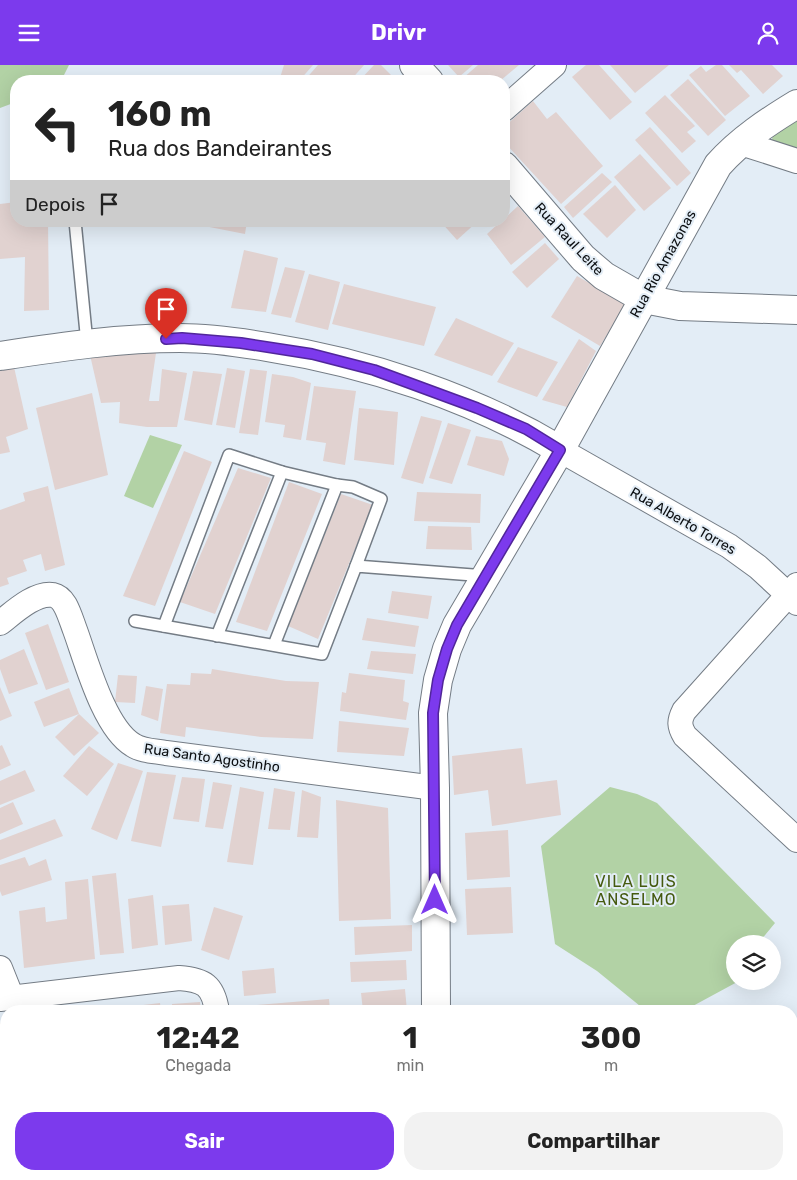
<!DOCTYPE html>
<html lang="pt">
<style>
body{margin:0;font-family:Rubik,sans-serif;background:#f2f2f2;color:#222;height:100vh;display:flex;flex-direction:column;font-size:19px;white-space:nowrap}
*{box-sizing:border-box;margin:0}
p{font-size:16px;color:#767676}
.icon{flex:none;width:28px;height:28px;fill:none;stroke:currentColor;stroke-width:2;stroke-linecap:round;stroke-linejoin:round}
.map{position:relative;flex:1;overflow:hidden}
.side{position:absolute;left:0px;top:940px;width:798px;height:175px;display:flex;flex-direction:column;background:#fff;border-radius:20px 20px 0 0;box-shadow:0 5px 20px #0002}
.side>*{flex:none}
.hud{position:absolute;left:10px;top:10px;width:500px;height:152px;border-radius:20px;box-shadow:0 5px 20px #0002;background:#fff;color:#222;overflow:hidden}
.controls{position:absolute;left:726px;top:870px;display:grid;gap:10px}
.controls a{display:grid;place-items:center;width:55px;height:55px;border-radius:50%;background:#fff;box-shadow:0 5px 20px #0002;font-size:25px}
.pin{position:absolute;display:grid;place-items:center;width:42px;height:42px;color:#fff;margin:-51px -21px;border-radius:50% 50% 50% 0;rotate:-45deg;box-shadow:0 0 5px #0007}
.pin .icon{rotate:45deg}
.me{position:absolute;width:55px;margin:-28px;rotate:0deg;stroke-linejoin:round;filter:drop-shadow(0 0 4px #0008)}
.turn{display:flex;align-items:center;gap:18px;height:105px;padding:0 15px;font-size:22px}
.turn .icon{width:65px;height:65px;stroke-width:2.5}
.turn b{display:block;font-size:35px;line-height:42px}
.then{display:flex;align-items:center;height:48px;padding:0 15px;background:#0003;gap:10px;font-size:19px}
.eta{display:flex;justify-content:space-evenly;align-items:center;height:85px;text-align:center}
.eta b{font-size:30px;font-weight:700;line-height:35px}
.action{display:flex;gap:10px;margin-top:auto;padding:10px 15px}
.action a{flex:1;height:58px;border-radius:20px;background:#7c3aed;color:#fff;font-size:20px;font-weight:700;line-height:58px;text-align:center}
.action a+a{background:#f2f2f2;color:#222}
header{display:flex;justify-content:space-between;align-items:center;height:65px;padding:0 15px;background:#7c3aed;color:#fff;font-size:22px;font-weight:700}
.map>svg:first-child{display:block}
</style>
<header><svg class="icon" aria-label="menu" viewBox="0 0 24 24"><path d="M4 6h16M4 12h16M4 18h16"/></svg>Drivr<svg class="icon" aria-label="person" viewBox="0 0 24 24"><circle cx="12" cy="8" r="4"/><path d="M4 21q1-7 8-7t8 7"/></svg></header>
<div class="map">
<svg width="797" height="1115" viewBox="0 0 797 1115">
<rect width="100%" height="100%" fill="#e3edf6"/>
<g fill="#b2d2a5">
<path d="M0,0h69l-8,16h-45v21l-16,6z"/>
<path d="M797,52v31l-25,-8 1,-9z"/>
<path d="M150,370l32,10 -29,63 -29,-12z"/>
<path d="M610,722l27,7 20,9 118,120 -14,17 2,4h-28v37h4l-48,26 -51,-1 -43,-35 -42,-27 -14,-98z"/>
</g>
<g fill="#e1d2d0">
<path d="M284,0h29l-14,16h-20z"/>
<path d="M318,0h46l-14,16h-46z"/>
<path d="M374,0h7l11,11 -5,5h-28z"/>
<path d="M448,0h25l-14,12z"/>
<path d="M478,0h41l-19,16h-36l-2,-2z"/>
<path d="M586,0h13l33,37 -22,18 -38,-43z"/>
<path d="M610,0h59l-34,28z"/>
<path d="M716,0h6l28,31 -25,20 -36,-41 12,-9 5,6z"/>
<path d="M729,0h43l11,11 -20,18 -22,-24 -4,3z"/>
<path d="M688,14l38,41 -18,16 -38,-41z"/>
<path d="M665,30l30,31 -8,6 9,9 -14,12 -37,-40z"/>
<path d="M533,36l14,18 9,-7 47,54 -42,38 -57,-62v-15z"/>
<path d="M650,62l41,46 -14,13 -42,-46z"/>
<path d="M640,89l31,34 -27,23 -30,-34z"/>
<path d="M602,108l10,9 -39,36 -9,-11z"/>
<path d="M615,120l21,25 -29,28 -24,-24z"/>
<path d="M16,137v19h32l1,89 -25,1 1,-54 -25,2v-55z"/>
<path d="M518,141l27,31 -34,28 -24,-31 14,-13h3v-2z"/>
<path d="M189,156h58l-2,13 -56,-11z"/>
<path d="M440,156h38l-21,19z"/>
<path d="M545,178l14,16 -32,29 -15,-16z"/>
<path d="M244,185l34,8 -12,54 -35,-4z"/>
<path d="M285,202l20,4 -14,47 -20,-4z"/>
<path d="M309,209l31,8 -12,48 -33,-8z"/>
<path d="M577,211l49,28 -26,42 -49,-29z"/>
<path d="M344,219l92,23 -12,39 -92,-22z"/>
<path d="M456,253l58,25 -22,33 -58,-21z"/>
<path d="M579,274l17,12 -29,56 -25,-7z"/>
<path d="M518,282l40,15 -21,35 -40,-15z"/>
<path d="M124,287l32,1 -7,48h10l3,-32 25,4 -10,54h-30l-28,-4 1,-21 -19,1 -11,-48z"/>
<path d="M14,302l14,62 -22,8 4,15 -10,2v-84z"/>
<path d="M227,303l18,3 -10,57 -19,-3z"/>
<path d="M250,304l17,2 -9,64 -19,-2z"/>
<path d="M193,306l29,3 -10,51 -28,-5z"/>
<path d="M272,309l21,3 18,6 -10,57 -18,-3 2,-12 -20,-3z"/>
<path d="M314,321l42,5 -11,74 -22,-4 3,-18 -20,-3z"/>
<path d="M92,328l16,82 -53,15 -19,-82z"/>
<path d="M359,343l39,4 -4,53 -40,-5z"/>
<path d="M421,351l21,5 -19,63 -22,-6z"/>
<path d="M448,358l23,7 -19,54 -23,-6z"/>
<path d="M476,371l26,5 7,18 -5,17 -37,-11z"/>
<path d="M184,386l28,11 -57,144 -32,-10z"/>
<path d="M238,403l33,10 -56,136 -35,-12z"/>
<path d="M289,417l33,12 -55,137 -31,-9z"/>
<path d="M48,421l17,79 -20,6 -4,-17 -18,6 4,11 -20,7 2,6 -9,3v-77l25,-9 -2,-8z"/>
<path d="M417,427l64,2 -1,29 -66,-2z"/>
<path d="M341,429l32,11 -55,134 -30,-13z"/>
<path d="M428,461l43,1 1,23 -46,-1z"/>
<path d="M392,526l40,5 -4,23 -40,-6z"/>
<path d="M367,553l52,8 -4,21 -53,-7z"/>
<path d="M48,559l21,58 -23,8 -21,-57z"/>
<path d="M24,584l14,35 -29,10 -9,-25v-9z"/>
<path d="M371,586l45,3 -3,20 -46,-5z"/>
<path d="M212,604l74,12 33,1 -6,57 -52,-2 -75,-10 -1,10 -25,-4 7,-49 23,1 1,-12 20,1z"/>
<path d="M349,608l56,7 -2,21 6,2 -3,17 -66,-9 2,-19 4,1z"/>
<path d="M118,610l19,1 -2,27 -20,-1z"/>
<path d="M146,621l17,3 -5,32 -17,-6z"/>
<path d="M0,622l12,29 -12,5z"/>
<path d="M69,623l10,26 -35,13 -10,-25z"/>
<path d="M79,649l20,19 -25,23 -19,-19z"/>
<path d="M339,656l70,7 -5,28 -67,-4z"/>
<path d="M2,680l9,20 -11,5v-24z"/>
<path d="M89,681l25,18 -27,32 -24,-20z"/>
<path d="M522,683l4,36 31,-4 4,35 -69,11 -4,-36 -34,5 -2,-39z"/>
<path d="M118,698l25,8 -26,69 -26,-11z"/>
<path d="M25,705l10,21 -35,14v-24z"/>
<path d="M147,707l29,3 -15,72 -30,-6z"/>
<path d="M182,712l23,2 -6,43 -26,-3z"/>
<path d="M213,717l19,3 -9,44 -18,-2z"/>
<path d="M240,722l24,5 -11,73 -26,-3z"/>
<path d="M274,723l21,4 -5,38 -22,-1z"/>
<path d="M302,725l19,7 -3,41 -21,-1z"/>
<path d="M336,735l52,8 3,111 -52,2z"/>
<path d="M13,737l10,22 -23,10v-26z"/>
<path d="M55,754l8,17 -63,24v-20z"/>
<path d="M508,765l2,47 -43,3 -2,-47z"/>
<path d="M25,792l4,9 17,-7 6,21 -50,16 -2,-5v-26z"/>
<path d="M116,808l8,80 -24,2 -8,-79z"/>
<path d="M88,814l7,80 -71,9 -5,-57 26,-4 1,15 21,-3 -2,-37z"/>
<path d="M511,822l2,46 -46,2 -2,-46z"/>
<path d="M153,830l5,50 -26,4 -4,-50z"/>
<path d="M189,839l3,37 -27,4 -3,-39z"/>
<path d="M214,842l29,9 -14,44 -28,-10z"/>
<path d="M412,860v26l-57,4 -1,-28z"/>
<path d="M406,895l1,20 -56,2 -1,-20z"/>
<path d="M274,903l2,25 -32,3 -2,-25z"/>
<path d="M405,924l2,22h-44l-2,-18z"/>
<path d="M329,934l1,12h-86v-5z"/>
<path d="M200,937l1,9h-29v-7z"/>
<path d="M160,938l1,8h-25l-1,-5z"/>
<path d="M6,957v38h-1l-5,-37z"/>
<rect x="0" y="1045" width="6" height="36"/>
<path d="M229,1109h20l1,6h-31l-1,-5z"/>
<path d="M255,1109h27l1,6h-27z"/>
<path d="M288,1109h32v6h-31z"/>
<path d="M324,1109h31l1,6h-31z"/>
<path d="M360,1109h62l1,6h-62z"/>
<path d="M211,1110l1,5h-28v-1z"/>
</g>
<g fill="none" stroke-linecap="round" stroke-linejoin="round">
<g stroke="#747c85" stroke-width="14">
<g id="service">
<path d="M75,156l12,122"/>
<path d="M135,556l187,33 34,-88 130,10"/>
<path d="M164,561l65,-171 53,17 55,13 16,2 28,12 -25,67"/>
<path d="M217,571l65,-164"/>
<path d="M274,580l63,-160"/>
<path d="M791,1105l6,8"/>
</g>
</g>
<g stroke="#747c85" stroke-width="26">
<g id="minor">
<path d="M504,44l50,-44"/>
<path d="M741,78l56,18"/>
<path d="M560,385l169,96 29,21 39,36"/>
<path d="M797,520l-113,126c-5,10 -5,15 1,25l112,104"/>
<path d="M0,558c13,-10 35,-31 53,-28 5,1 9,5 12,10 4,7 7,17 10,25 11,30 29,98 58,115 9,6 22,6 33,8l269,35"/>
<path d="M0,903l12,30"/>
<path d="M0,934l179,-21c25,2 34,7 38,33"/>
<path d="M0,1107h6"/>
</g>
</g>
<g stroke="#747c85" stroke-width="30">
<g id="tertiary">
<path d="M414,0l15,16"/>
<path d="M504,101l79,92 21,18 40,23 36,7 117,4"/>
<path d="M0,291c60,-9 119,-18 180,-18 29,0 58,4 87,9 101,16 205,50 293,103"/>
<path d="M436,946l-1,-223 -2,-75 5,-33 9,-31 10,-24 103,-175 158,-285c22,-25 51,-44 79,-61"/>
<path d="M448,1109l1,6"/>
</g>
</g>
<use href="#service" stroke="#fff" stroke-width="11"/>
<use href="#minor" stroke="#fff" stroke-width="24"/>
<use href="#tertiary" stroke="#fff" stroke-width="28"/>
</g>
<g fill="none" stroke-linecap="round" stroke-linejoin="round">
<g stroke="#51269a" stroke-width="12">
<path id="route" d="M166,274l16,-1 59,5 71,11 62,16 103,38 49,21 34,21 -103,175 -10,24 -9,31 -5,33 2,187"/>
</g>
<use href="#route" stroke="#7c3aed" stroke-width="9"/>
</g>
<g text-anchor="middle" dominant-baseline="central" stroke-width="4" stroke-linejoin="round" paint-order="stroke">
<g font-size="14" fill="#0b0e11" stroke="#e3edf6">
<text transform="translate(569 174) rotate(47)">Rua Raul Leite</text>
<text transform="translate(663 199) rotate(-61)">Rua Rio Amazonas</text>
<text transform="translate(683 456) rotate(30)">Rua Alberto Torres</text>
<text transform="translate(212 693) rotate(8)">Rua Santo Agostinho</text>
</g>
<g font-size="16" letter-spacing="1" fill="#455a0f" stroke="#e3edf6">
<text x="636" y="816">VILA LUIS<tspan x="636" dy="18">ANSELMO</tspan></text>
</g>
</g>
</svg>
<div class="controls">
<a><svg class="icon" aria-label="layers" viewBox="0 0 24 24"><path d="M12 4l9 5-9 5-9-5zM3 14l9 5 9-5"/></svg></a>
</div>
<div class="pin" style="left:166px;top:274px;background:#d93025"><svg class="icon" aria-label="arrive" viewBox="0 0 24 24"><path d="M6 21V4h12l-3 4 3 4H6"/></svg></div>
<svg class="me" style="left:435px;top:835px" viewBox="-20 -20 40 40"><path d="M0-17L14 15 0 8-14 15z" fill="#7c3aed" stroke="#fff" stroke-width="4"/></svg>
<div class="hud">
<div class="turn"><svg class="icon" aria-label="left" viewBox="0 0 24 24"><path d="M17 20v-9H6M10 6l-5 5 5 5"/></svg><div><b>160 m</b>Rua dos Bandeirantes</div></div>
<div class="then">Depois<svg class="icon" aria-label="arrive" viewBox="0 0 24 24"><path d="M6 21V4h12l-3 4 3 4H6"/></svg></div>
</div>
<section class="side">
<div class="eta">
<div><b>12:42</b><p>Chegada</p></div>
<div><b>1</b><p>min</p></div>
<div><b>300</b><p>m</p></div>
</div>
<div class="action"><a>Sair</a><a>Compartilhar</a></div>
</section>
</div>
